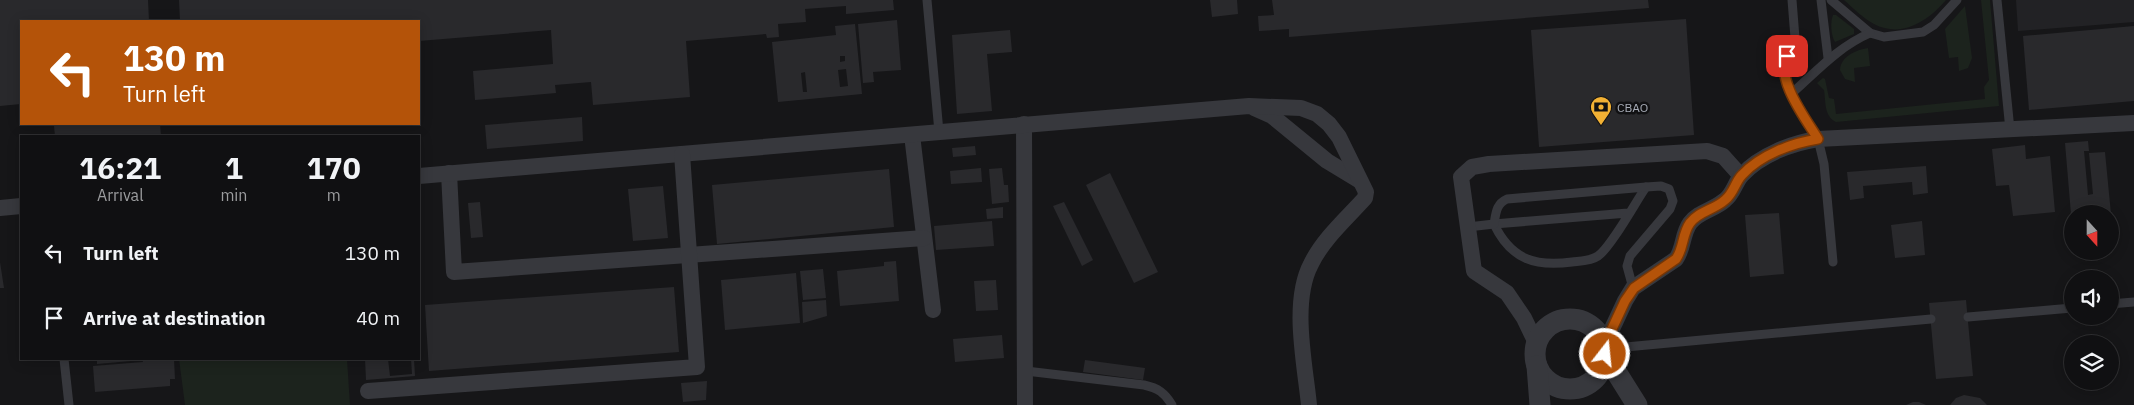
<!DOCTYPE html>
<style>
body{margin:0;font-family:"IBM Plex Sans",sans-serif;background:#19191b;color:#f1f3f6;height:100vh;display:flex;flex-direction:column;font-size:19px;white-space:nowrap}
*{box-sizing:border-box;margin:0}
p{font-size:16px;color:#9c9d9f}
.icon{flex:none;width:28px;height:28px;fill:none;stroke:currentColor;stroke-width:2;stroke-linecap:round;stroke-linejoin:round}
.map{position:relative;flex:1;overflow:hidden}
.side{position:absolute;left:20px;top:135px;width:400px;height:225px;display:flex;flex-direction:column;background:#101012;border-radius:0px;box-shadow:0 2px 12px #0003,0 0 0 1px #303032}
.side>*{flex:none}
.hud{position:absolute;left:20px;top:20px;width:400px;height:105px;border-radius:0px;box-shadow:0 2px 12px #0003,0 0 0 1px #303032;background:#b45309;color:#fff;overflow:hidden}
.needle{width:32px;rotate:159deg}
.controls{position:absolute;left:2064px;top:205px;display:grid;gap:10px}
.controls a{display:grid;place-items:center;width:55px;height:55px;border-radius:50%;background:#101012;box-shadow:0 2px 12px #0003,0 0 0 1px #303032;font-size:25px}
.pin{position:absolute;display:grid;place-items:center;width:42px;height:42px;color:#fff;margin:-21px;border-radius:10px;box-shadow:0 2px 8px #0006}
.me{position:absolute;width:55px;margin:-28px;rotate:16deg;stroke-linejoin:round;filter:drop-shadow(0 0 4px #0008)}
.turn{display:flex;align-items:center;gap:18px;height:105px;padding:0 20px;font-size:22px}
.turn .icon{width:65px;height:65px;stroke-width:2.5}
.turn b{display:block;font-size:35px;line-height:42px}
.eta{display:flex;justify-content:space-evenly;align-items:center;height:85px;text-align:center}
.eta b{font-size:30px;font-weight:700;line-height:35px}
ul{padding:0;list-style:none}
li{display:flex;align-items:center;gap:15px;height:65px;padding:0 20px}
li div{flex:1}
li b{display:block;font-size:19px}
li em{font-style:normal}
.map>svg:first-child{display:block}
</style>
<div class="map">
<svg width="2134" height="405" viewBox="0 0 2134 405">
<rect width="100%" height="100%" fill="#161618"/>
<path fill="#222225" d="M2016,0h118v22l-116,9z"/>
<g fill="#1c231d">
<path d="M1844,0h102c-17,20 -44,39 -72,24 -10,-5 -21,-16 -30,-24z"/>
<path d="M1981,0h9l9,106 -163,16c-12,-6 -10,-19 -12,-32l-7,-7 6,-5 2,1 4,19 5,1 2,15 149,-15 -1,-12 5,-7z"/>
<path d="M1965,6l7,52 -4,10 -9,3 -1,-14 -9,1 -4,-29z"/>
<path d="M1833,15h3l18,14v5l-19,8c-4,-6 -5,-20 -2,-27z"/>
<path d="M1868,48l2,18 -16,2 1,14 -10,-3 -5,-9c1,-14 16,-20 28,-22z"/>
<path d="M179,359h168l3,46h-165z"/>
</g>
<g fill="#29292c" fill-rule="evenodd">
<path d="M0,0h148l1,21h-128v83l-21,2z"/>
<path d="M179,0h714l1,10 -48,4v-8l-41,3 1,13 -28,2 1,13 -12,1 -1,-4 -80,7 4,56 -97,8 -2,-23 -36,3 1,8 -81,7 -2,-29 80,-7 -2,-34 -132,11v-20h-239z"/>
<path d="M1210,0h27l1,14 -26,3z"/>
<path d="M1272,0h376l1,8 -360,29v-8l-30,2 -1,-15 16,-1z"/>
<path d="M1686,19l8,116 -155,12 -8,-117z"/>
<path d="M897,20l4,50 -28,2 1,10 -11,1 -5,-59z"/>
<path d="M855,24l7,70 -84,8 -6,-60 64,-7 -1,-9zM840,56h5v5l-5,1zM846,69l2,17 -8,1 -2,-17zM805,72l2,20h-4l-2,-19z"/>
<path d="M2134,26v75l-105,9 -6,-74z"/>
<path d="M1010,30l2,22 -25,2 5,57 -35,3 -5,-79z"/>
<path d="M582,117l1,24 -96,8 -2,-24z"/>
<path d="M87,124h73l1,12h-106l-1,-10z"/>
<path d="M335,134l1,2h-16v-1z"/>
<path d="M2088,141l1,10h-5l4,44 5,-1 -4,-41 16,-1 6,62h-40l-6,-71z"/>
<path d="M2025,145l1,14 24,-3 5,56 -42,4 -4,-31 -13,1 -4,-37z"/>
<path d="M975,146l1,9 -23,2 -1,-9z"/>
<path d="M1926,166l2,27 -15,2 -1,-13 -49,4 1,12 -14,2 -3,-28z"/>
<path d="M981,168l1,14 -31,2 -1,-13z"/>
<path d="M1002,168l2,17h4l1,17 -17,2 -3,-35z"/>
<path d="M889,169l5,58 -177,17 -5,-59z"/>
<path d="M1110,173l48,99 -24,11 -48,-98z"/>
<path d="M663,186l5,52 -35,3 -5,-52z"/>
<path d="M480,202l3,35 -12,1 -3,-35z"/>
<path d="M1064,202l29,58 -11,6 -29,-60z"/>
<path d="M1003,207v11l-16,1 -1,-10z"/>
<path d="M1779,213l5,61 -34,3 -5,-62z"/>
<path d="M992,221l2,25 -58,4 -2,-24z"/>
<path d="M1922,221l3,34 -30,3 -4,-33z"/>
<path d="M2110,246l2,7 -21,2v-4h19z"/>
<path d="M896,261l3,40 -59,5 -3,-35 47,-5v-4z"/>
<path d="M0,262l4,26h-4z"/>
<path d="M823,269l3,29 -23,2 -3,-29z"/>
<path d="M796,273l4,50 -75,7 -4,-50z"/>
<path d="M996,280l2,30 -22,1 -2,-30z"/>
<path d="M674,287l5,65 -250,19 -4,-66z"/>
<path d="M826,300l1,16 -24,7 -1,-21z"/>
<path d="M1966,300l7,76 -37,3 -7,-76z"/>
<path d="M1002,335l2,23 -49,4 -2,-23z"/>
<path d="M97,359h34v2l-34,3z"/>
<path d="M142,359h32l1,20h-5v7l-75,6 -2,-26 50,-4z"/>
<path d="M365,359h23l2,17 22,-2 -1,-15h3l1,17 -49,4z"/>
<path d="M1085,360l60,8 -2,12 -60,-8z"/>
<path d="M707,381l-1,19 -23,2 -2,-19z"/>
<path d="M1964,395l16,3 7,7h-37l6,-7z"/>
<path d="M1913,402h6l7,3h-20z"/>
</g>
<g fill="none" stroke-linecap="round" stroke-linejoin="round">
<g stroke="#37383d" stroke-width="9">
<path d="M927,0l12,132"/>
<path d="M1792,0l3,38 -10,22 -1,15 7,19 27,45 6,25 9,98"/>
<path d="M1821,0l7,58"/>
<path d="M1831,0l39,33 14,4 39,-5 11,-7 23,-25"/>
<path d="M1997,0l13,130"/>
<path d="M1791,94c26,-23 47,-47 79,-61"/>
<path d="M1628,213l-134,11c17,36 42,43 78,38 8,-1 19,-1 26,-6 13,-9 37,-53 48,-69"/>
<path d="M1468,227l26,-3c2,-11 2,-20 13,-25l139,-12 15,-1 8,3 4,12 -3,8 -40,47 -3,10 6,22"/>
<path d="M2110,304l24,-2"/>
<path d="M1968,317l104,-9"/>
<path d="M1604,349l327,-30"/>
<path d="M64,359l5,46"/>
<path d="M1026,371l118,14c14,3 21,8 28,20"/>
</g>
<g stroke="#37383d" stroke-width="16">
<path d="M1254,108l18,8 55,45 33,20"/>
<path d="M1024,124l1,281"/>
<path d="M912,135l21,175"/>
<path d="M449,173l5,99 470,-34"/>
<path d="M419,176l830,-70 52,2 16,6 12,10 10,13 27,55 -1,6c-18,20 -42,41 -54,66 -20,38 -6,100 -2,141"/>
<path d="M0,208l21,-2"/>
<path d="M1536,343l-12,-25 -17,-25 -33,-22 -13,-94 11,-10 17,-3 218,-13 16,5 17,19"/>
<path d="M1604,346l21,-45 8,-13 43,-29c8,-11 6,-25 14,-36 9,-12 24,-13 35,-23 9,-7 10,-18 17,-25 18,-20 50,-32 76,-36l316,-16"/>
<path d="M368,391l329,-24 -15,-213"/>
</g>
<g stroke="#37383d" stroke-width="21">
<circle cx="1570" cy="354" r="35"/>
<path d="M1605,354l32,51"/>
<path d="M1537,366l3,39"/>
</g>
</g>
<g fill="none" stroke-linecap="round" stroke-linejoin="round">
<g stroke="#753606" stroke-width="12">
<path id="route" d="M1605,354l-1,-8 21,-45 9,-13 42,-29c8,-11 6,-25 14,-36 9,-12 24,-13 35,-23 9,-7 10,-18 17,-25 18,-20 50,-32 76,-36 -12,-20 -43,-60 -31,-83"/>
</g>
<use href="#route" stroke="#b45309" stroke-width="9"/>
</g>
<defs>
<g id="bank-pin" transform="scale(1.125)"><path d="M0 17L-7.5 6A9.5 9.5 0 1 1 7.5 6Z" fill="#f2b134" stroke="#111113"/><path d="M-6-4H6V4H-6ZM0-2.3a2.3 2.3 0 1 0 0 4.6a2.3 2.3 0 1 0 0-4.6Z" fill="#111"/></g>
</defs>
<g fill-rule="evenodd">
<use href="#bank-pin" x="1601" y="107"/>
</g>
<g text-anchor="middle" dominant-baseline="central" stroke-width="5" stroke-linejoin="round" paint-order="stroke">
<g font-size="12" fill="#a8adb8" stroke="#111113" text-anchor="start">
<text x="1617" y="107">CBAO</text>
</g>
</g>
</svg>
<div class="controls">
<a><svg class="needle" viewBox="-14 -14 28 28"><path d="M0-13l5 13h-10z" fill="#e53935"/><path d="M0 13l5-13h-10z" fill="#9c9d9f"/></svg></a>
<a><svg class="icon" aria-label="sound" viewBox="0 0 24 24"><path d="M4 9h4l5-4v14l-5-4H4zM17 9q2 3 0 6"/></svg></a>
<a><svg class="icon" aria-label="layers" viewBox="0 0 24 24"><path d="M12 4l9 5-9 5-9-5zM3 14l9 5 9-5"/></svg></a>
</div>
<div class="pin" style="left:1787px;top:56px;background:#d93025"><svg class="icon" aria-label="arrive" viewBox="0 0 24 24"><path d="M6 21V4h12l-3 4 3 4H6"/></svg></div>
<svg class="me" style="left:1605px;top:354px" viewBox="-20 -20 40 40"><circle r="17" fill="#b45309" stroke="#fff" stroke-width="3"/><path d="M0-11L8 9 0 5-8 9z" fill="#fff"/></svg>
<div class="hud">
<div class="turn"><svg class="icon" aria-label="left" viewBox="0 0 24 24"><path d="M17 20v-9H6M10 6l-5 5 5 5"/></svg><div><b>130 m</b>Turn left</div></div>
</div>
<section class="side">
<div class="eta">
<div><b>16:21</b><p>Arrival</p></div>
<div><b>1</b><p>min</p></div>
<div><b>170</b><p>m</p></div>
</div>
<ul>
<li><svg class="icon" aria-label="left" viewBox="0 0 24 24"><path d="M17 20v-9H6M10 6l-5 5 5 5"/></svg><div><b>Turn left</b></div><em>130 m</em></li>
<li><svg class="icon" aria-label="arrive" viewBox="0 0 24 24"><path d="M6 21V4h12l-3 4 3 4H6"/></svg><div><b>Arrive at destination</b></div><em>40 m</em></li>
</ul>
</section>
</div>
